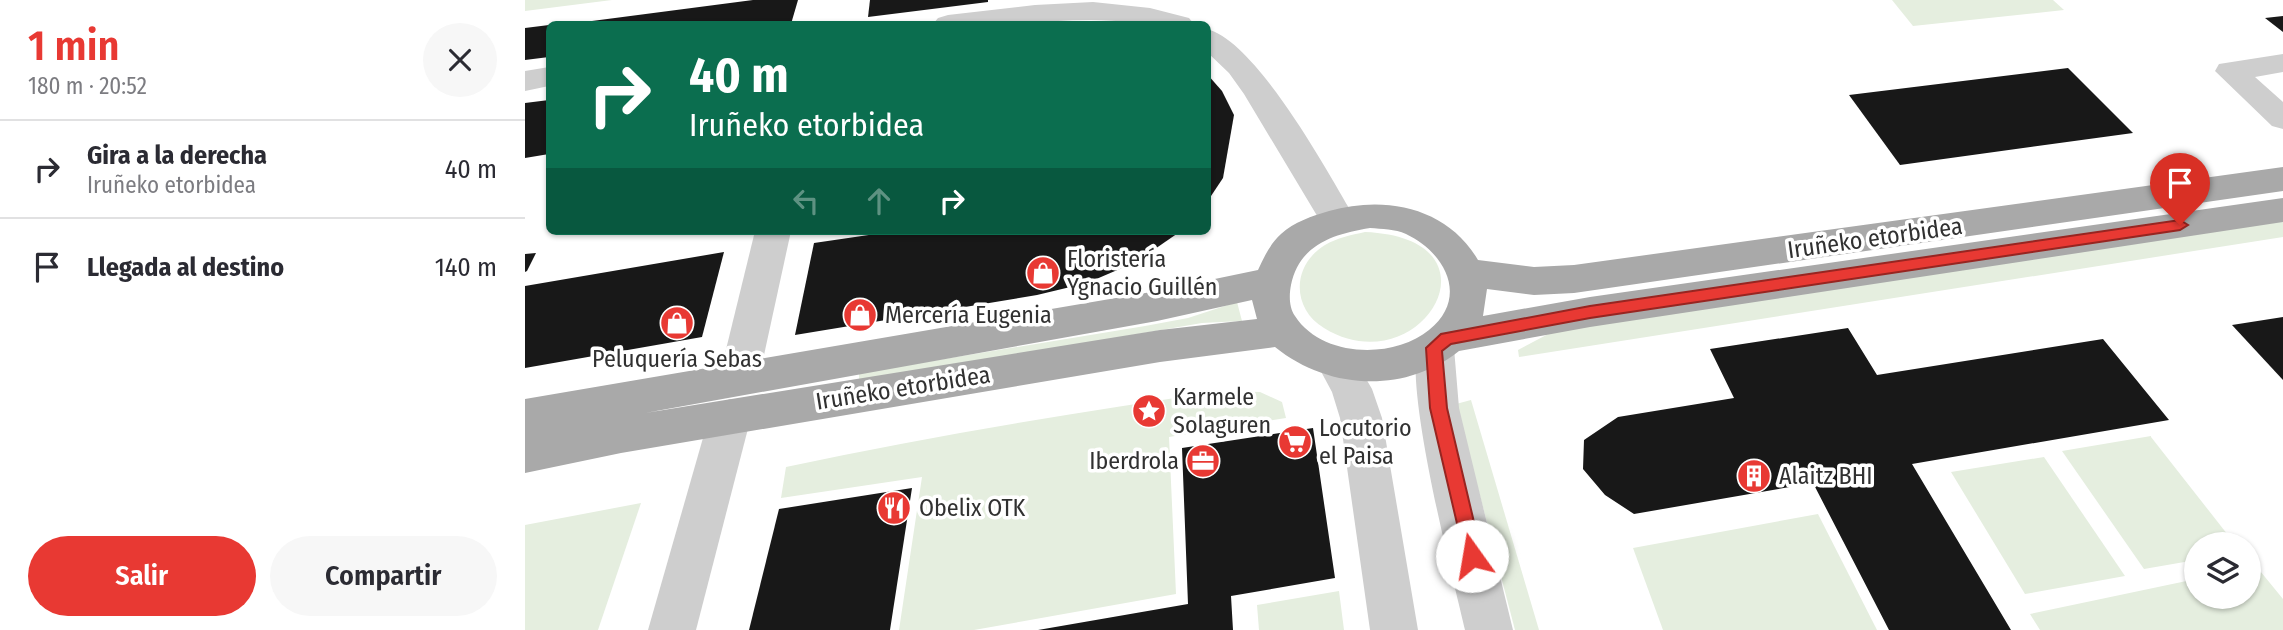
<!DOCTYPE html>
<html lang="es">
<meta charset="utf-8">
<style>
body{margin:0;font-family:"Fira Sans Condensed",sans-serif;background:#f7f7f7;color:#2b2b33;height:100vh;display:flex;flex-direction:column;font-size:26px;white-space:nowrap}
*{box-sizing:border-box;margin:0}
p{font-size:23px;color:#7c7c81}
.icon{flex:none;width:38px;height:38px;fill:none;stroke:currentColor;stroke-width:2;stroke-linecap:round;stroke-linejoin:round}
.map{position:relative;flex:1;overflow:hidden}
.drawer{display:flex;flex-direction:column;background:#fff;width:525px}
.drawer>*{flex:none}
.top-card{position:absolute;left:21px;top:21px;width:665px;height:214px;border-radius:10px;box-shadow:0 2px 5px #0004;background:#0b6e4f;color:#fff;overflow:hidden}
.tools{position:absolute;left:1659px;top:532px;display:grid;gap:14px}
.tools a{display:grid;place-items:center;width:77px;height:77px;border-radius:50%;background:#fff;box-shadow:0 2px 5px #0004;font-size:35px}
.pin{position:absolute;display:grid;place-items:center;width:60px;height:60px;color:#fff;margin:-72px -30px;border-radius:50% 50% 50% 0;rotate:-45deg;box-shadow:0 0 7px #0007}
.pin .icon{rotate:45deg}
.me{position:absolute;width:77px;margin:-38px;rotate:347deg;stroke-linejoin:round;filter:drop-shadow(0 0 5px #0008)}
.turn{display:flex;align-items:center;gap:24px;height:147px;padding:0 28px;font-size:32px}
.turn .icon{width:91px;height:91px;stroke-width:2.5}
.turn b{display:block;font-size:49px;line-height:60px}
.lanes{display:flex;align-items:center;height:66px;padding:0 28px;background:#0003;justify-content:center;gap:35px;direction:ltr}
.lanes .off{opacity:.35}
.round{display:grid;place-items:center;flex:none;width:74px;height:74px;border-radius:37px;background:#f7f7f7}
.headline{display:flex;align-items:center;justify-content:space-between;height:119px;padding:0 28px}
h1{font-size:42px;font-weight:600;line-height:52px;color:#e83933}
.button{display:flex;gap:14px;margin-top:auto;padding:14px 28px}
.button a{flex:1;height:80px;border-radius:42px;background:#e83933;color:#fff;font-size:28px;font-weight:600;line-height:80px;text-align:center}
.button a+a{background:#f7f7f7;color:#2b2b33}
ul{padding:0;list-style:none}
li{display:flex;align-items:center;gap:21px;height:98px;padding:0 28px;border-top:2px solid #e1e1e2}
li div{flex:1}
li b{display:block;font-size:26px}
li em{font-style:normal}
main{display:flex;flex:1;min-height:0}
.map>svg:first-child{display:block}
</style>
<main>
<section class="drawer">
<div class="headline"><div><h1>1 min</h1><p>180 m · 20:52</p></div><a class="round"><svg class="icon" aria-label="close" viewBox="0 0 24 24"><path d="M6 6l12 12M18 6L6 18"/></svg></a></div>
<ul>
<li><svg class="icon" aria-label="right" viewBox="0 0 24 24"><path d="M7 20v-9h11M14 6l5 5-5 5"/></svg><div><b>Gira a la derecha</b><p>Iruñeko etorbidea</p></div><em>40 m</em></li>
<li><svg class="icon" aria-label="arrive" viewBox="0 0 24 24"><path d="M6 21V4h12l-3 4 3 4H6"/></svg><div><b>Llegada al destino</b></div><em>140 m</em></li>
</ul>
<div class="button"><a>Salir</a><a>Compartir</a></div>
</section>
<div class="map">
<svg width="1758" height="630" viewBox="0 0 1758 630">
<rect width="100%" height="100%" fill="#fff"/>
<g fill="#e5eedf">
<path d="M0,0h87l-87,11z"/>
<path d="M1367,0h161l11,10 -151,16z"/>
<path d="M1758,210v27l-764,120 -1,-7 72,-38z"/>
<path d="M840,232c145,6 55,155 -41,96 -33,-20 -32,-63 1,-83 12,-7 26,-10 40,-13z"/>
<path d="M712,302l5,19 -40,2 -343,59v-9l286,-47 43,-8z"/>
<path d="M699,391l36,1 22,10 4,16 -117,19 7,157 -202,36h-75l23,-153 -141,21 5,-31c146,-31 291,-55 438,-76z"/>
<path d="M946,400l68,230h-24l-59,-226z"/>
<path d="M1626,436v1l84,107h-39v16l-52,9 -82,-118z"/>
<path d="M1519,457l81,119 -100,18 -74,-122z"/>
<path d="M116,503l-43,127h-73v-105z"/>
<path d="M1293,514l59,116h-214l-30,-82z"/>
<path d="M1731,566l27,33v31h-243l-10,-16 166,-35v18h53v-29z"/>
<path d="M814,591l5,39h-85l-2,-25z"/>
</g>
<g fill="#181818">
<path d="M228,0h45l-7,24h-222z"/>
<path d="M345,0h118v2l-120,15z"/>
<path d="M1758,16v16l-18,-14z"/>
<path d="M24,25v32l-24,3v-32z"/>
<path d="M1543,68l65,65 -233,32 -51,-70z"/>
<path d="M682,74l15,17 12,24 -11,63 -16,24z"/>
<path d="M24,100v54l-24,4v-55z"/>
<path d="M371,231h285l-45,31 -49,21 -50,12 -242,40 19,-92z"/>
<path d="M199,252l-22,85 -177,31v-82z"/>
<path d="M11,253l-9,18 -2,1v-18z"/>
<path d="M1758,317v63l-51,-55z"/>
<path d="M1323,328l29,47 226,-36 66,81 -257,44 99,166h-122l-76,-147 -179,31 -29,-19 -22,-26 1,-29 34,-23 116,-19 -24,-49z"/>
<path d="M788,428l22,150 -104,18 2,34h-195l150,-26 -6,-156z"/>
<path d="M387,488l-22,142h-141l30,-121z"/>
</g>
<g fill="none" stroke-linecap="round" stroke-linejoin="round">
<g fill="#cecece" fill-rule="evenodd">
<path d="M568,2l57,6 39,10 5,6c-35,3 -69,-4 -103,-4 -53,0 -106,9 -158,4l5,-6 10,-3 87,-10z"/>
<path d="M682,29c48,12 117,136 142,179l7,12 -5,9 -13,4 -13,-4 -81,-135 -15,-21 -22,-21z"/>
<path d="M1758,54v18l-28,5 28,25v27l-11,-3 -57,-55 4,-7z"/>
<path d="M24,67v19l-24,5v-20z"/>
<path d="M230,231h36l-32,147 -6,12 -14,5 -14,-5 -6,-12z"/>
<path d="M909,332l14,5 6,11 5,60 54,222h-48c-12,-53 -65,-254 -45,-293z"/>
<path d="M812,348l14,5 21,36 10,29 36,212h-48l-30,-212 -8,-26 -15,-28 6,-11z"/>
<path d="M205,399l15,6 6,12 -55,213h-48l61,-213 6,-12z"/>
</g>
<path fill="#a9a9a9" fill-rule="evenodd" d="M1758,167v24l-709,102 -40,2 -47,-6 -4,27 107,-19 693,-99v24l-693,105 -131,24c-54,43 -131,39 -184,-4l-115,15 -539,91 -96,20v-38l58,-11 -58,11v-36l632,-108 101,-21c6,-13 12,-26 23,-36 13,-12 31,-18 48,-23 56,-16 118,-4 149,49l56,7 40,-2zM845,228c12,1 25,1 36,6 40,19 63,64 23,96 -35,29 -107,28 -134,-14 -6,-8 -6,-21 -4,-31 8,-40 42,-51 79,-57zM727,300l5,19 -97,11 -515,83 512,-92z"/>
</g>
<path fill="#e83933" stroke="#972521" stroke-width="2" d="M1655,220l8,5 -8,5 -590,88 -139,26 -9,7 5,57 35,148 -3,6 -7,3 -6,-3 -36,-154 -4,-60 15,-14 149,-28z"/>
<defs>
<g id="shop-disc" transform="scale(1.75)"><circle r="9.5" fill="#e83933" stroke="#fff"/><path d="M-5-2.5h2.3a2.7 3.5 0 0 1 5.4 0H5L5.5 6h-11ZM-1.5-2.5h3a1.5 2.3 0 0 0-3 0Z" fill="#fff"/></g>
<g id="sight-disc" transform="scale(1.75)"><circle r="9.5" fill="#e83933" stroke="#fff"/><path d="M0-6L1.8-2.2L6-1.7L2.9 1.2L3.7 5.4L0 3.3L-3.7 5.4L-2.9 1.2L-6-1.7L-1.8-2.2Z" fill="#fff"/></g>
<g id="supermarket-disc" transform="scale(1.75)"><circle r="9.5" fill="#e83933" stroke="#fff"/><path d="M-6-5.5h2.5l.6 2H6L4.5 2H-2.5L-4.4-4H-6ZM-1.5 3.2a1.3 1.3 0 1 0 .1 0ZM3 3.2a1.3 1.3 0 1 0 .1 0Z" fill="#fff"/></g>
<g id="office-disc" transform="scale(1.75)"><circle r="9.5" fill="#e83933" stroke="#fff"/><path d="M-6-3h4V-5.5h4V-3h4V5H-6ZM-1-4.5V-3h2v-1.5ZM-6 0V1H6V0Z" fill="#fff"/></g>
<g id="building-disc" transform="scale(1.75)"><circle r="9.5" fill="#e83933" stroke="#fff"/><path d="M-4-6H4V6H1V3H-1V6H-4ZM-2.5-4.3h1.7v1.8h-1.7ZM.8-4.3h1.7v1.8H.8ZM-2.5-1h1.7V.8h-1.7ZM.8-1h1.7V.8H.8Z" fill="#fff"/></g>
<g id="restaurant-disc" transform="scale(1.75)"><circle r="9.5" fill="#e83933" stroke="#fff"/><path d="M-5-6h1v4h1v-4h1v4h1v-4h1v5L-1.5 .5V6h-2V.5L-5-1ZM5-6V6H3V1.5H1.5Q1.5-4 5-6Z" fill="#fff"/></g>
</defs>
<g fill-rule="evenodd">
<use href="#shop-disc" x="518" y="273"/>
<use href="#shop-disc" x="335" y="315"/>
<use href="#shop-disc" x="152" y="323"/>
<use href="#sight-disc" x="624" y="411"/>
<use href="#supermarket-disc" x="770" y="442"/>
<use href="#office-disc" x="678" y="461"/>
<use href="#building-disc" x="1229" y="476"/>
<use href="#restaurant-disc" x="369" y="508"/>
</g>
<g text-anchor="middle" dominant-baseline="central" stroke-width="7" stroke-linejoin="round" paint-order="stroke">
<g font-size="24" fill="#313131" stroke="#fff">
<text transform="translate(1350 238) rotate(-8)">Iruñeko etorbidea</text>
<text transform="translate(378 388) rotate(-9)">Iruñeko etorbidea</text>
</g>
<g font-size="24" fill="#313131" stroke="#fff" text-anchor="start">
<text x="542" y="259">Floristería<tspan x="542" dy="28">Ygnacio Guillén</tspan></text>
<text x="360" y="315">Mercería Eugenia</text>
<text x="152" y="359" text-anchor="middle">Peluquería Sebas</text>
<text x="648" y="397">Karmele<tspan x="648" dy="28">Solaguren</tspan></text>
<text x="794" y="428">Locutorio<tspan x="794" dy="28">el Paisa</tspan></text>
<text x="654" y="461" text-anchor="end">Iberdrola</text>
<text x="1254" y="476">Alaitz BHI</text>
<text x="394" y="508">Obelix OTK</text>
</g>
</g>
</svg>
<div class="tools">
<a><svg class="icon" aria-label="layers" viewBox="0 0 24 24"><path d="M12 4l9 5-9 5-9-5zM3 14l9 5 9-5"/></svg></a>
</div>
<div class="pin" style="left:1655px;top:225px;background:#d93025"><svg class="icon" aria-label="arrive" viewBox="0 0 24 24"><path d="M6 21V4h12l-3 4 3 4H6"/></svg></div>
<svg class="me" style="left:947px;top:556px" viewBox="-20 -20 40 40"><circle r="19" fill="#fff"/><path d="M0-13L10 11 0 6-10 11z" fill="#e83933"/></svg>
<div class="top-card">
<div class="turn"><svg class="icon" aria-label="right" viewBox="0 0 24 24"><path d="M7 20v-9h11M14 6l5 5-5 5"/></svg><div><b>40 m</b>Iruñeko etorbidea</div></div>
<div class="lanes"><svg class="icon off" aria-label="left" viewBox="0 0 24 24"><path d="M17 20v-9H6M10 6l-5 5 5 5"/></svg><svg class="icon off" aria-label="ahead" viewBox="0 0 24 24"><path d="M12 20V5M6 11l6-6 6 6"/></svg><svg class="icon" aria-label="right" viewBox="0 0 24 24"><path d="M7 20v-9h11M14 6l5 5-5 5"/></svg></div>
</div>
</div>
</main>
